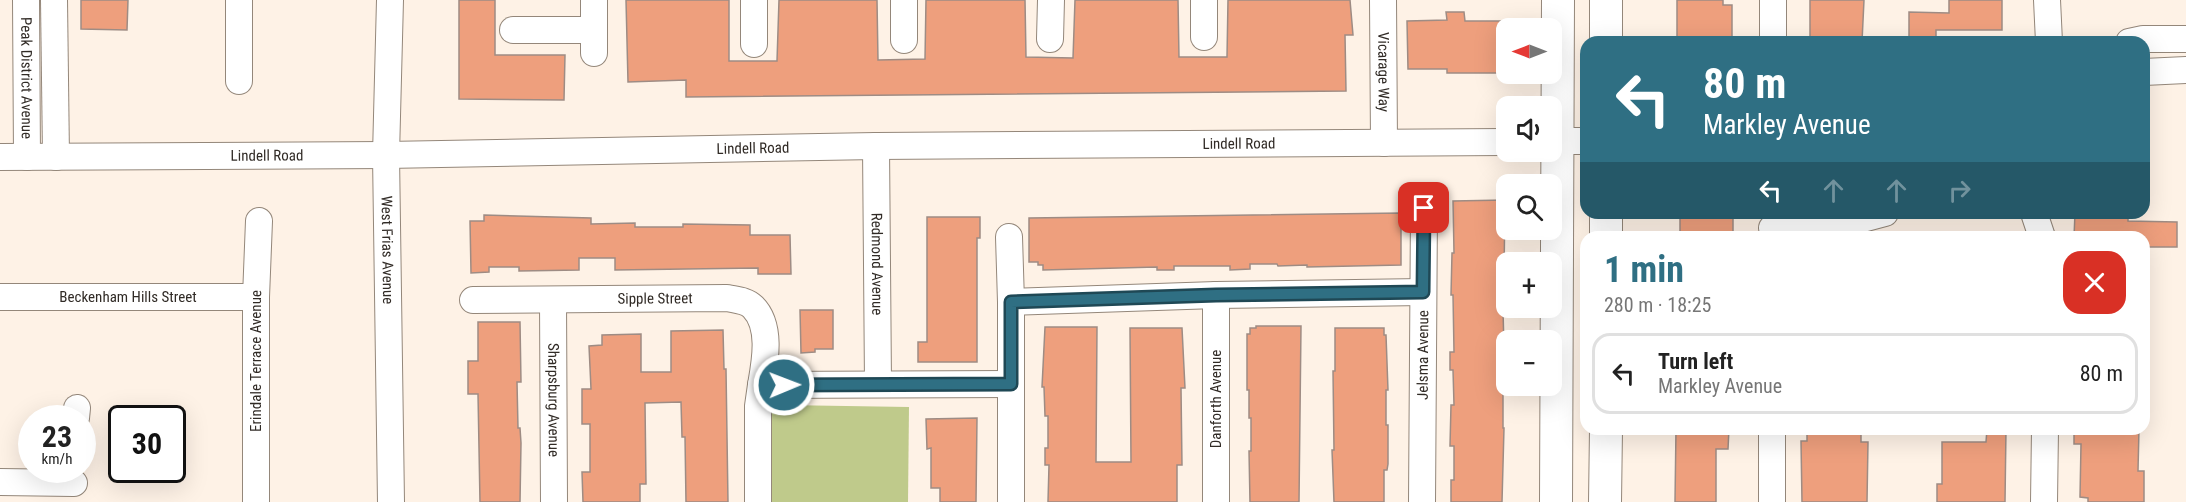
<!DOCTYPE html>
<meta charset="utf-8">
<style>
body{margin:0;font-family:"Roboto Condensed",sans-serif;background:#f6f6f6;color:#222;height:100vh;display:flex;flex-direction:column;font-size:22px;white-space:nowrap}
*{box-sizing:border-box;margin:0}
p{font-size:20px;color:#767676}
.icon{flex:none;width:33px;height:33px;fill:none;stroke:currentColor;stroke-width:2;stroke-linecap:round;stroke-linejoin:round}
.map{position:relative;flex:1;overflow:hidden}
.drawer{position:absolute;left:1580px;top:231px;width:570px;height:204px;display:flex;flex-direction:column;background:#fff;border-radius:18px;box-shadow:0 6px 24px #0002}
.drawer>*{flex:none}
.guide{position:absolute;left:1580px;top:36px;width:570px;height:183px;border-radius:18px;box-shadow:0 6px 24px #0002;background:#2f6f83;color:#fff;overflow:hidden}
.needle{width:39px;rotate:270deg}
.fabs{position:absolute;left:1496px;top:18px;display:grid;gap:12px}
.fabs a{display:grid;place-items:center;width:66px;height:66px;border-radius:12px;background:#fff;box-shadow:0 6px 24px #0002;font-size:30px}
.speed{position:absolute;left:18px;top:405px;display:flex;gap:12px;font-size:30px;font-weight:700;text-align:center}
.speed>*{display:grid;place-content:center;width:78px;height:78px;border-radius:50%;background:#fff;box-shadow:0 6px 24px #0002;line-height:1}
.speed small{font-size:15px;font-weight:400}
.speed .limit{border:3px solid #111;border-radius:9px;background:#fff;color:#111}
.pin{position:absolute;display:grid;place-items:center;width:51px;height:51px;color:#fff;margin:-26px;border-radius:12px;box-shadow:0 3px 9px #0006}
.me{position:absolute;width:66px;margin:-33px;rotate:89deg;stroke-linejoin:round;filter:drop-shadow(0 0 4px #0008)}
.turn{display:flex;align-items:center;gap:21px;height:126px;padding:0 24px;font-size:27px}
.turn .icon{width:78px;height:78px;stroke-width:2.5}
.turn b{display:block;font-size:42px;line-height:51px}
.lanes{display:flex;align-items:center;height:57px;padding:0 24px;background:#0003;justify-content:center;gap:30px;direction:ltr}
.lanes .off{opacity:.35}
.round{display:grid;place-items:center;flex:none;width:63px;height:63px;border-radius:18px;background:#f6f6f6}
.headline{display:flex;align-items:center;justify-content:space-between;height:102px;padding:0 24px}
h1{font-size:36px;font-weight:700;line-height:45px;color:#2f6f83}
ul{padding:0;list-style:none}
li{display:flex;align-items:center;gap:18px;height:81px;margin:0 12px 9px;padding:0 12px;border:3px solid #e0e0e0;border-radius:18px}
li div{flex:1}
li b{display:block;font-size:22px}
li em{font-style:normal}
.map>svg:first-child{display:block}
</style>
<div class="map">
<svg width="2186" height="502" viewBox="0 0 2186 502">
<rect width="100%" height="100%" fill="#fef2e6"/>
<path fill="#bfca8b" d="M783,405l126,2 -1,95h-138v-86l4,-8z"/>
<g fill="#ee9f7d" stroke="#9e8c84" stroke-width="1.5">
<path d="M81,0h47l-1,30 -46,-1z"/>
<path d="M459,0h36v55h70l-1,45 -105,-1z"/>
<path d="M626,0h103v61h48l2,-61h98l1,60 47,-1 1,-59h99l1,57 47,1 2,-58h103l1,57h48l1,-57h122l3,35h-8l1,56 -660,6v-17l-58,2z"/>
<path d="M1677,0h46v5h9v37h-55z"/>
<path d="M1810,0h54l-2,42h-52z"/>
<path d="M1949,0h53v30h-66v7h-27v-25l40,1z"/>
<path d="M1446,12h18l1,9h41v52h-59v-4h-39l-1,-48 40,-1z"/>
<path d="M1505,200l-1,75h2v35h-3l2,75h-2v43h1l-2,74h-51v-22h3v-34h-4l1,-41h3l-1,-35h-3v-18h4l-1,-57h-2l1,-42h2l-1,-52z"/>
<path d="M1401,213v52l-94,2v-2l-29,1 -1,-2h-27v5l-20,1v-4h-56v4h-17v-3l-114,3v-5h-5v-3h-9v-44z"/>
<rect x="1680" y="213" width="53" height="24"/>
<path d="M2075,213h53v8l49,1v25h-33v-10h-70z"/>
<path d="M484,215l107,3v6l44,-1v4h48v-3l67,1v10h40l1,39h-33v-6l-143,2v-12h-36v12l-60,1v-4h-30v5l-18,1 -1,-52h14z"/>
<path d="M927,217h53v21h-3v124h-59v-20h9z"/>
<path d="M800,310h33v39h-18v3l-14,1z"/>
<path d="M478,322h42l1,60h-4l1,46h2l1,15 -1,59h-40l-2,-108h-10v-33h10z"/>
<path d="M1256,326h45l-2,176h-49l-1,-51h2v-33h-2v-28h-2v-56h3v-6h6z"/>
<path d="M1045,327h52l-1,135h35l-1,-134h52l3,60h-4l1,77h-5v37h-129l1,-37h-4v-17h3v-32h-3l-1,-29h-2z"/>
<path d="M1335,328h49v7h2l2,55h-2v35h2v39l-1,6h-3v32h-50l-2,-52h2l-1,-79h2z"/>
<path d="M723,330l1,39h2l2,133h-42l-1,-65h-3l-1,-35 -36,1 1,81h-6v18h-57l-1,-30h8v-48h-8v-35h9l-2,-43 13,-1v-10l39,-1v38h30v-41z"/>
<path d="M977,418l-1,84h-36v-14h-9v-40l-4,1 -1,-30z"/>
<path d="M1676,429h53l-1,20h-12v53h-41z"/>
<path d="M1807,429h54v13h7l-1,60h-65l-1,-61h6z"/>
<path d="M1987,429h19l-1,73h-68v-18h5v-42h44z"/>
<path d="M2074,429h65l-1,42h6v31h-56v-4l-8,-1 1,-53h-7z"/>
</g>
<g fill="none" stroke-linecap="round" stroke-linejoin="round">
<g stroke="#94877a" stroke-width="28">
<g id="minor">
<path id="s1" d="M26,0l1,157"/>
<path d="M54,0l2,157"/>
<path d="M239,0v81"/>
<path id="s2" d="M390,0l-4,155 5,347"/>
<path d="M594,0v53"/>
<path d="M754,0v44"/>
<path id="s3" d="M1383,0l1,143"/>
<path d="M2047,0l2,42"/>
<path d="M513,30h81"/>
<path d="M1204,37v-37"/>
<path d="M1050,39l1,-39"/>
<path d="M904,40v-40"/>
<path d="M1773,42v-42"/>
<path d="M2129,42l14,-3h43"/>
<path d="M2144,72l42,-2"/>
<path d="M1551,141h35"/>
<path id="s4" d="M876,146l2,237"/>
<path id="s5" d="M0,157l386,-2 490,-9 630,-4"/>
<path d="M2034,213l8,24"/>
<path d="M1772,228l68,-3 45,-12"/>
<path d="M1009,237l2,65v200"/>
<path id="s6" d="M0,297h256"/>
<path id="s7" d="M473,300l254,-2c9,2 19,2 26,9 19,19 12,55 8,78l250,-1"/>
<path id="s8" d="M553,300l1,202"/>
<path d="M1011,302l205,-7 207,-3"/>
<path d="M76,418l1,-10"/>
<path d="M1772,429v73"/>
<path d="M0,482l74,1"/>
<path id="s9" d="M256,502v-205l3,-76"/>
<path d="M758,502v-96l3,-21"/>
<path d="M1216,502v-207"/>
<path id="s10" d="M1422,502l2,-294"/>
<path d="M2044,502l1,-73"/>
</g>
</g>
<g stroke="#94877a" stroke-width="34">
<g id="major">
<path d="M1606,42v-42"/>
<path d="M1606,237v-24"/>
<path d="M1556,502l2,-502"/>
<path d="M1605,502l1,-73"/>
</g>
</g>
<use href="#minor" stroke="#fff" stroke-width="26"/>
<use href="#major" stroke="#fff" stroke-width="32"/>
</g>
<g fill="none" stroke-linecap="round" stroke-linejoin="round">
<g stroke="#1f4855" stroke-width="15">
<path id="route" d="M784,385l227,-1v-82l205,-7 207,-3 1,-84"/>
</g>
<use href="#route" stroke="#2f6f83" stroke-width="10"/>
</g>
<g text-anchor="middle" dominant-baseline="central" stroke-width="6" stroke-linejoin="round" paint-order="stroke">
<g font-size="15" fill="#312b26" stroke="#fff">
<text stroke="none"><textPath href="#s3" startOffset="72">Vicarage Way</textPath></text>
<text stroke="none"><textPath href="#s1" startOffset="78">Peak District Avenue</textPath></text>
<text stroke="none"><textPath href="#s5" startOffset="1239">Lindell Road</textPath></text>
<text stroke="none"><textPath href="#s5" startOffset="753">Lindell Road</textPath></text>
<text stroke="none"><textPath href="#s5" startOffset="267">Lindell Road</textPath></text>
<text stroke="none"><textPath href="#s2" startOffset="250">West Frias Avenue</textPath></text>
<text stroke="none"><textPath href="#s4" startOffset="118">Redmond Avenue</textPath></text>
<text stroke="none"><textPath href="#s6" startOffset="128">Beckenham Hills Street</textPath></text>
<text stroke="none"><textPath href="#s7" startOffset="182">Sipple Street</textPath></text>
<text stroke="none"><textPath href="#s10" startOffset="147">Jelsma Avenue</textPath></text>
<text stroke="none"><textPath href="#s9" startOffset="141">Erindale Terrace Avenue</textPath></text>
<text transform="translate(1216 399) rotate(-90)">Danforth Avenue</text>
<text stroke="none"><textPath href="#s8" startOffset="100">Sharpsburg Avenue</textPath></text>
</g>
</g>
</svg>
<div class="fabs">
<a><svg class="needle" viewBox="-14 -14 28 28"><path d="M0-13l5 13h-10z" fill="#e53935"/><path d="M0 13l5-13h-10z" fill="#767676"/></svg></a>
<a><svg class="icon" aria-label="sound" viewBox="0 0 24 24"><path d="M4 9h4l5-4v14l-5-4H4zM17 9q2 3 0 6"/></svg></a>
<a><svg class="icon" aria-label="search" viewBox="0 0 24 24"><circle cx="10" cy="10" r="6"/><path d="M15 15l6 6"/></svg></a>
<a>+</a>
<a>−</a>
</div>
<div class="speed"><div>23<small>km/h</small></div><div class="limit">30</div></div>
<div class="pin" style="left:1424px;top:208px;background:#d93025"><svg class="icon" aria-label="arrive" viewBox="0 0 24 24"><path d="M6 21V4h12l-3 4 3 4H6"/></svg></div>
<svg class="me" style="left:784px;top:385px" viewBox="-20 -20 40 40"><circle r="17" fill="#2f6f83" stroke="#fff" stroke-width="3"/><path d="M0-11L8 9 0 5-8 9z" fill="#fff"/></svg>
<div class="guide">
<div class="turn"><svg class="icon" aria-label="left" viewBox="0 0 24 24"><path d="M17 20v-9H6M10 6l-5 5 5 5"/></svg><div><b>80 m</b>Markley Avenue</div></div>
<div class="lanes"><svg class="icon" aria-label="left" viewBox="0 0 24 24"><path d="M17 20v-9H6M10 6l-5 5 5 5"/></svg><svg class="icon off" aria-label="ahead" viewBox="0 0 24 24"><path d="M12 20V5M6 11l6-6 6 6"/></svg><svg class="icon off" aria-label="ahead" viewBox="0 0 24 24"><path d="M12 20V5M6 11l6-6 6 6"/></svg><svg class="icon off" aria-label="right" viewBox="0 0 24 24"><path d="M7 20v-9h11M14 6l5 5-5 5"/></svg></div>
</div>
<section class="drawer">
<div class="headline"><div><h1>1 min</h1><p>280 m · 18:25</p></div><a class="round" style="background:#d93025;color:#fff"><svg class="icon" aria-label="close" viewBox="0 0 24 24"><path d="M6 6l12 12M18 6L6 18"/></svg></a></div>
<ul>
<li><svg class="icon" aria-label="left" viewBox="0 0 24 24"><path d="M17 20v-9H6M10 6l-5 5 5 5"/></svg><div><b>Turn left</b><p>Markley Avenue</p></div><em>80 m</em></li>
</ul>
</section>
</div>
